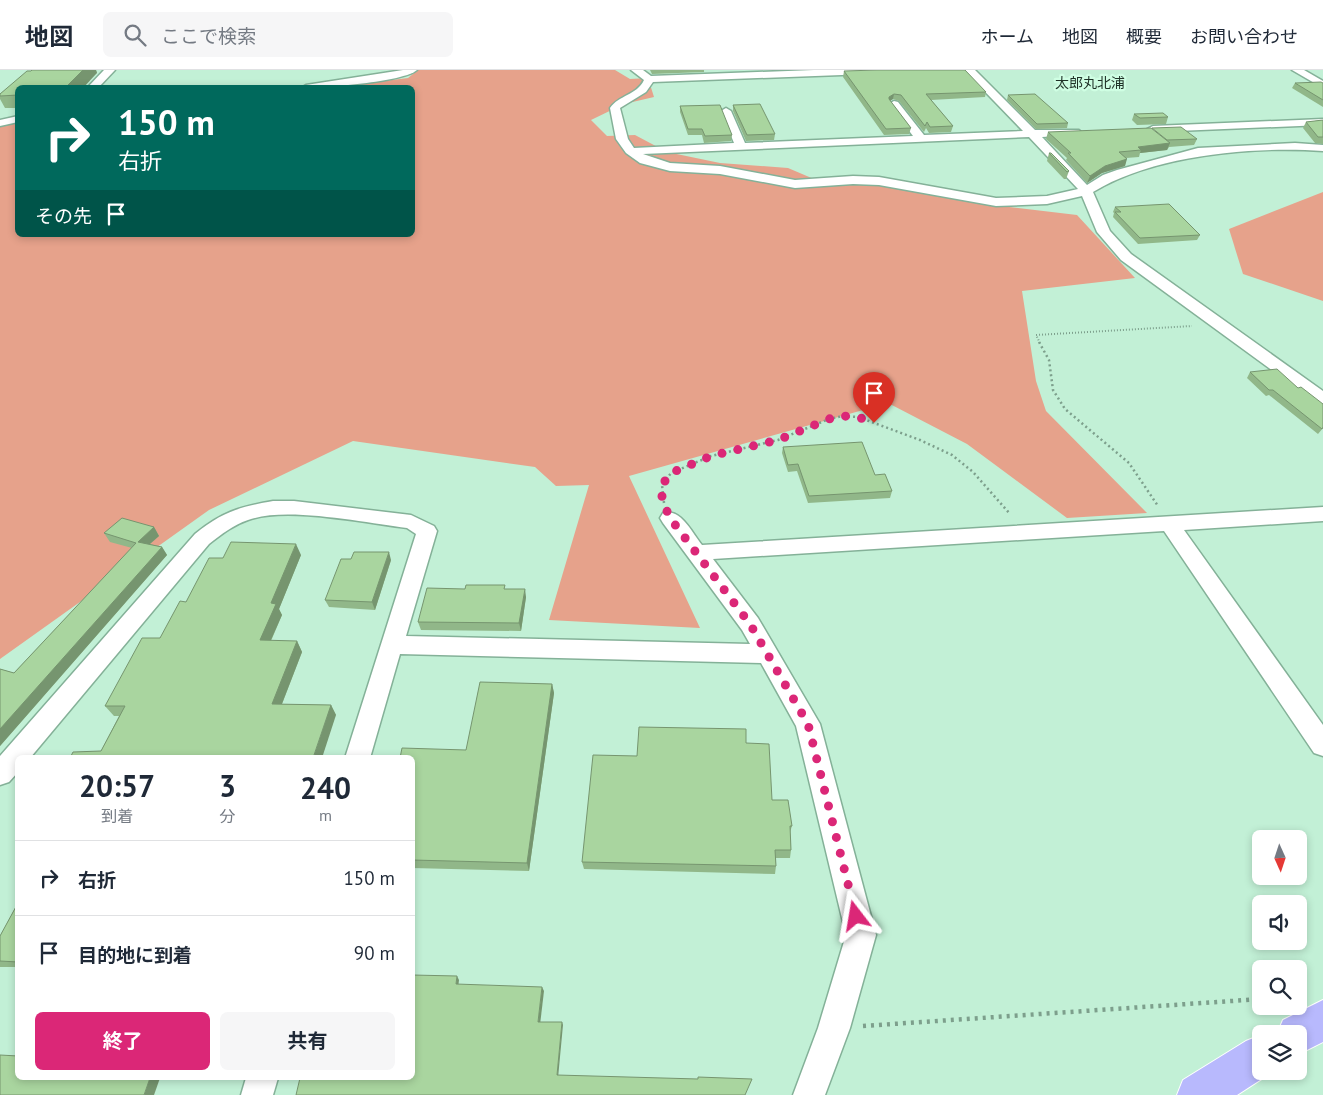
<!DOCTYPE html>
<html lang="ja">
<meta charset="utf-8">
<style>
body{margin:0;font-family:"PT Sans","Noto Sans JP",sans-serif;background:#f6f6f7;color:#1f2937;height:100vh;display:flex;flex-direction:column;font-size:19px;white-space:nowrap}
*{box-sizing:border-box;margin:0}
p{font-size:16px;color:#747a83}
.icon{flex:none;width:28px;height:28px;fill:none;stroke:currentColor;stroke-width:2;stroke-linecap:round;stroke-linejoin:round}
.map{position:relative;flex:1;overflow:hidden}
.details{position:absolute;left:15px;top:685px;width:400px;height:325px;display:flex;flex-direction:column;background:#fff;border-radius:8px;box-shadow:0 2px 8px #0003}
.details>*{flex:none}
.banner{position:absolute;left:15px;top:15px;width:400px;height:152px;border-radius:8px;box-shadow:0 2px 8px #0003;background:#00695c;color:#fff;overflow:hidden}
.needle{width:32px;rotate:177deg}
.buttons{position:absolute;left:1252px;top:760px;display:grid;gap:10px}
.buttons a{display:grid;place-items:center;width:55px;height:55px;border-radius:8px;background:#fff;box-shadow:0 2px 8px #0003;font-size:25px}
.pin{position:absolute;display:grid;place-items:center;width:42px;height:42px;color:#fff;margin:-51px -21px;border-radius:50% 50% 50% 0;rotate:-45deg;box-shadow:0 0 5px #0007}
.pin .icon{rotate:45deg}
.me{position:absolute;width:55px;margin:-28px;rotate:346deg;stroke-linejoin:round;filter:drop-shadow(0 0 4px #0008)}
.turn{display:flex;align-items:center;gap:18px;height:105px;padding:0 20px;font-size:22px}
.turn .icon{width:65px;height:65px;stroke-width:2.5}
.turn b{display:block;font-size:35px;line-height:42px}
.then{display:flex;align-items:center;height:48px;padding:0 20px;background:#0003;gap:10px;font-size:19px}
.eta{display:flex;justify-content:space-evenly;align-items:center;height:85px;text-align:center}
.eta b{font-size:30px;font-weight:700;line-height:35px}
.primary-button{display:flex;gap:10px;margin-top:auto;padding:10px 20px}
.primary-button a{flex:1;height:58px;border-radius:8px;background:#db2777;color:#fff;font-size:20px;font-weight:700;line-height:58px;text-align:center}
.primary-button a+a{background:#f6f6f7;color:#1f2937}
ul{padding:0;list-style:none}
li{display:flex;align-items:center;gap:15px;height:75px;padding:0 20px;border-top:1px solid #e0e1e3}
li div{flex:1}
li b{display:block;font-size:19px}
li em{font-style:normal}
header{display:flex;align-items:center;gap:30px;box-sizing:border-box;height:70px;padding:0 25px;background:#fff;border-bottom:1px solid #e0e1e3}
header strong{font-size:24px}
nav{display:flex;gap:28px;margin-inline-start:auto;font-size:18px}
.search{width:350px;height:45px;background:#f6f6f7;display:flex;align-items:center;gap:12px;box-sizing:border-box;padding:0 18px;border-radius:8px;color:#747a83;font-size:19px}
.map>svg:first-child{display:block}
</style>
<header>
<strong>地図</strong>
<div class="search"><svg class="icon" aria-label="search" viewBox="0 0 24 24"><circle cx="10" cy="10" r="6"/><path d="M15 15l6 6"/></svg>ここで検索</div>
<nav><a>ホーム</a><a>地図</a><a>概要</a><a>お問い合わせ</a></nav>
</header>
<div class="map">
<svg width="1323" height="1025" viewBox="0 0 1323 1025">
<rect width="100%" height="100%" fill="#c2f0d6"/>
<g fill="#e6a28b">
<path d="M418,0h197l15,9 18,-1 6,19 -30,7 -33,16 16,16 28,-1 32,17 53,11 68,5 40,17h58l97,19 94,11 58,63 -113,13 14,90 10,30 101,102 -80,5 -100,-74 -79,-41 -259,73 71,152 -151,-8 40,-135 -33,1 -21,-19 -182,-26 -144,69 -209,149v-533l17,-3 1,112h394v-147l-77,-1 73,-9z"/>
<path d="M1323,122v109l-80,-27 -14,-45z"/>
</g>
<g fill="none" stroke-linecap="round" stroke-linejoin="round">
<g stroke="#84b198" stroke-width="3">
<g id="minor">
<path d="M104,0h11l-17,18h-11z"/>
<path d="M403,0h14c-13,12 -95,18 -116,18l5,-3z"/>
<path d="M631,0h12l8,6 163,-6h86l-5,3 -242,9 -7,10 -26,16 8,31 6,9 100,-5 -13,-32 5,-3 5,3 14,32 168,-7 -24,-32 5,-3 4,1 26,33 99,-4 -59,-61h11l60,60h44l2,2 -2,2 -4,1 -33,2 45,48 16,-10 14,-5 81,-22 97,-5 28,2v6c-70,-5 -170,4 -230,41l17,39 21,23 192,137v13l-6,-1 -196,-143 -24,-28 -15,-36 -35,8 -51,2 -117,-21 -26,-1 -58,4 -75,-14 -50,-3 -30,-8 -14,-10 -10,-14 -6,-31c9,-13 27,-13 34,-28zM1029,67l49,52 -31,7 -51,2 -117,-21 -26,-1 -58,4 -75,-14 -50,-3 -27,-9z"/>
<path d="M1292,0h12l19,11v7z"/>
<path d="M18,46v6l-18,4v-6z"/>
<path d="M1323,49v6l-170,7 -6,-3 6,-3z"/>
<path d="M273,431h21l117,14 23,11 3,5 -31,105 344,8 -8,-14 -79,-107 -3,-5 3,-5c18,-5 29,20 39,32l621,-38v14l-139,9 139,195v31l-9,-3 -150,-222 -451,28 45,59 62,106 56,211 -26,93 -25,67h-32l25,-67 28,-93 -50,-209 -35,-63 -361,-9 -30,104h-25l71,-224 -9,-6c-42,-5 -121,-22 -159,-8 -15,5 -26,14 -39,24l-179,214h-12v14l-9,10 -9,3v-29l195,-222c27,-22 44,-27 78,-33z"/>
<path d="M246,1008h32l-5,17h-32z"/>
</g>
</g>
<g stroke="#fff" stroke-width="2">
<g id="primary">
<path d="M1323,930v42l-24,12v-20h-22l6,-14z"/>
<path d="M1261,965v36h13l-37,24h-60l6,-15 63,-39z"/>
</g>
</g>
<path stroke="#7d9f8c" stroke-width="2" stroke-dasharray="1 2" stroke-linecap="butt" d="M1040,273l-4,-8 156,-9"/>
<g stroke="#7d9f8c" stroke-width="2.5" stroke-dasharray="2 3" stroke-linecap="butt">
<path d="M1039,272l10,18 4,30 12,19 64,54 29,43"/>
<path d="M664,433l-2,-18 9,-12 40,-17 67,-16 51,-21 14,-3 15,1 62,23 32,15 21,17 37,42"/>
</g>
<g stroke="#7d9f8c" stroke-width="4.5" stroke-dasharray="3 5" stroke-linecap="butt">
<path d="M1271,936l7,6"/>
<path d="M863,956l398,-27"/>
</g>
<use href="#minor" fill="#fff" fill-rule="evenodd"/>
<use href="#primary" fill="#b8b9fd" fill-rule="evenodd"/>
</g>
<g fill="#91b789">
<path d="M32,0h64l1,3 -79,15v20h-13l-5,-9v-5z"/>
<path d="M650,0h54v2l-52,2z"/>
<path d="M844,1l142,21 -1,5 -54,3 22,26 -2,6 -22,1 -3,-5 -2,4 -25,-31 -6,-2 -3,2 21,27 -2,6 -25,1 -41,-58z"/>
<path d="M1295,13h28v24l-31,-19z"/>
<path d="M1008,25l60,28 -1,5 -31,1 -29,-29z"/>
<path d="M733,35l42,29 -1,6 -28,1 -13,-30z"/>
<path d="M680,36l52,29 -1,6 -27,2 -2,-8h-14l-8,-23z"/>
<path d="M1134,44l34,3 -2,7 -29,1 -5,-5z"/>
<path d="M1323,50v24l-8,-1 -12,-15 3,-6z"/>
<path d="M1048,62l149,7 -3,6 -25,2 -2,3 -27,3 -1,4 -13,1 -1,8 -23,7 -15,10 -21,-23 1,-2 -21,-19z"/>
<path d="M1049,83l20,18 -3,8h-2l-17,-18z"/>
<path d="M1115,137l85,28 -3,5 -59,4 -25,-27 1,-4 -1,-1z"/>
<path d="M1250,302l48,16 25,40 -5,6 -49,-39 -3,1 -19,-18z"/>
<path d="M783,377l92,28 17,16 -2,7 -82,5 -11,-32 -9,1 -6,-19z"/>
<path d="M154,457l5,9 -9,8 12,3 5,8 -167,191v-77l14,4 118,-125 -22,-6 -6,-9z"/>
<path d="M301,485l-22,54 3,6 -11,26h26l5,11 -20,52 49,1 5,10 -235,36 18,-35h-5l-9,-10 55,-68 26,-36 37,-44z"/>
<path d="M391,490l-16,50 -46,-3 -4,-7z"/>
<path d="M465,519h41l20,8 -5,34 -100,-1 -3,-8z"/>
<path d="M552,614l2,9 -25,178 -117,-3v-110l54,-8z"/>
<path d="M746,673l26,57 20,26 -2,6 1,18 -1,8h-14v8l-1,8 -191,-5 -2,-7 55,-106z"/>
<path d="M18,833v64h-18v-31z"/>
</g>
<g fill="#76956f">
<path d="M83,0h13l1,3 -14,15h-18z"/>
<path d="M894,24l-1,5 -5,3 1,-5z"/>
<path d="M1170,73l-3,7 -27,3 1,-3 -3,-3z"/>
<path d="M1127,89l-2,7 -23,7 -15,10 3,-7 15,-10z"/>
<path d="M154,457l5,9 -16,14 -5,-8z"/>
<path d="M296,474l5,11 -22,54 3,6 -16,36 -6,-11 11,-37z"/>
<path d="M162,477l5,8 -167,191v-17z"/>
<path d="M389,482l2,8 -16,50 -3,-8z"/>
<path d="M525,519l1,8 -5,34 -2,-8z"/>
<path d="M297,571l5,11 -24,62 -6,-10z"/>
<path d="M552,614l2,9 -25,178 -2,-8z"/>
<path d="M331,635l5,10 -14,43h-9z"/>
<path d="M457,906l2,4 -1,8 -2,-4z"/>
<path d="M542,917l2,4 -4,34 -2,-3z"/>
<path d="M562,952l1,3 -5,53 -1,-3z"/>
<path d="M150,1008h10l-6,17h-10z"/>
</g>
<g fill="#a9d59f" stroke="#76956f">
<path d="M32,0h51l-18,18h-47v7l-18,1v-2l27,-23h4z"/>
<path d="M877,0h88l21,22 -60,2 27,32 -23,1 -3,-5 -2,4 -24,-31 -7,-1 -5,3v2l22,29 -25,1 -42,-58z"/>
<path d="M1321,12l2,1v17l-28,-17z"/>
<path d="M1035,24l33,29 -31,1 -29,-29z"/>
<path d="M760,34l15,30 -28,1 -14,-30z"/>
<path d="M720,35l12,30 -27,1 -3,-7h-14l-8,-23z"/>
<path d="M1163,43l5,4 -28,1 -6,-4z"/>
<path d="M1323,50v17h-5l-12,-15z"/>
<path d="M1181,57l16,12 -30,1 -15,-12z"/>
<path d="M1151,58l19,15 -32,4 3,3 -22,2 8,7 -22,7 -15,10 -22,-23h3l-23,-21z"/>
<path d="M1049,83h2l18,18 -2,1z"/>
<path d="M1169,134l31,31 -60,3 -25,-26h6l-6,-5z"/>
<path d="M1277,299l21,19 3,-1 22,17v23l-1,2 -49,-39h-4l-19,-18z"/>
<path d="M862,372l13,33 10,-1 7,17 -83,5 -11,-32 -10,1 -5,-18z"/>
<path d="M122,448l32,9 -16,15 24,5 -162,182v-60l14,4 122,-130 -32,-10z"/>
<path d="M231,472l65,2 -25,59 5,1 -16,36 37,1 -25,63 59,1 -18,53h-243l3,-6 28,-1 24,-45h-20l37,-68h18l20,-37 6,1 23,-44h14z"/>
<path d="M354,482h35l-17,50 -47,-2 16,-41h10z"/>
<path d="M466,515h39l-1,4h21l-6,34 -101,-1 9,-34 38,1z"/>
<path d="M480,612l72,2 -25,179 -115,-3v-102h-12l2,-10 64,2z"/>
<path d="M639,657l107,2v14l23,1 3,56h16l4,26h-2l1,24h-16l1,16 -194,-4 11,-107 44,1z"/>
<path d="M18,833v59l-18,-1v-25z"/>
<path d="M412,905l45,1 -1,8 86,3 -4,35h24l-5,53 141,4v-2l54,2 -7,16h-449l4,-17h112z"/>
<path d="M0,985l18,1v22h132l-6,17h-144z"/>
</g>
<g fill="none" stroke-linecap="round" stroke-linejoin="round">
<path stroke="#db2777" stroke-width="9" stroke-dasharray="0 16.2" d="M856,846l-48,-192 -58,-100 -80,-106 -8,-18v-15l9,-12 40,-17 67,-16 51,-21 14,-3 15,1 16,6"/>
</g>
<g text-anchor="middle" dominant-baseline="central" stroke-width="4.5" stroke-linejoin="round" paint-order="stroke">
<g font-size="14" fill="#1f3127" stroke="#cffee3">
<text x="1090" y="13">太郎丸北浦</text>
</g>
</g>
</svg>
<div class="buttons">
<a><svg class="needle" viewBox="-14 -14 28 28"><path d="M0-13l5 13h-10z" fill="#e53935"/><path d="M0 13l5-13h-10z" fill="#747a83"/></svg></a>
<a><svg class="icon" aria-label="sound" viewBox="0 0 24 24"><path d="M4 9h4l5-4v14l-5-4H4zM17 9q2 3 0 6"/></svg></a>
<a><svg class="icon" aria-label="search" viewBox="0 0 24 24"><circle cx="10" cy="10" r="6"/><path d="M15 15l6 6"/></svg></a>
<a><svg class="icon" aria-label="layers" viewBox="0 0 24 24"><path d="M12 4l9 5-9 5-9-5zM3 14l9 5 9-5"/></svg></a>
</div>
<div class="pin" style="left:874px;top:353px;background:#d93025"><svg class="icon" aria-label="arrive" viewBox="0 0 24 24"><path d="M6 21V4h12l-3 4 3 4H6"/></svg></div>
<svg class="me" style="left:856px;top:846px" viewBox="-20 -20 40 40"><path d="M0-17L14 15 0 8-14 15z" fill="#db2777" stroke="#fff" stroke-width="4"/></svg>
<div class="banner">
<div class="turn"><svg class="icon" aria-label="right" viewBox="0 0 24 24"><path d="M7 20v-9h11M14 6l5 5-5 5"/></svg><div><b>150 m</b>右折</div></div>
<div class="then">その先<svg class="icon" aria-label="arrive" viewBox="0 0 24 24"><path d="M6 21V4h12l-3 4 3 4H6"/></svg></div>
</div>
<section class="details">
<div class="eta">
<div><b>20:57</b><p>到着</p></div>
<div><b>3</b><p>分</p></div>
<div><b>240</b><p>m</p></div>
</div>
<ul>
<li><svg class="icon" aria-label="right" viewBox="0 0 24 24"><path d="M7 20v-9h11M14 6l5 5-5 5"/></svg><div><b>右折</b></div><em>150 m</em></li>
<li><svg class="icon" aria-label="arrive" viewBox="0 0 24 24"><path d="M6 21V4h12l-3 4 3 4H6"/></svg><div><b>目的地に到着</b></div><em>90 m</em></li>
</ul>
<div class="primary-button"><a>終了</a><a>共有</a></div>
</section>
</div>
